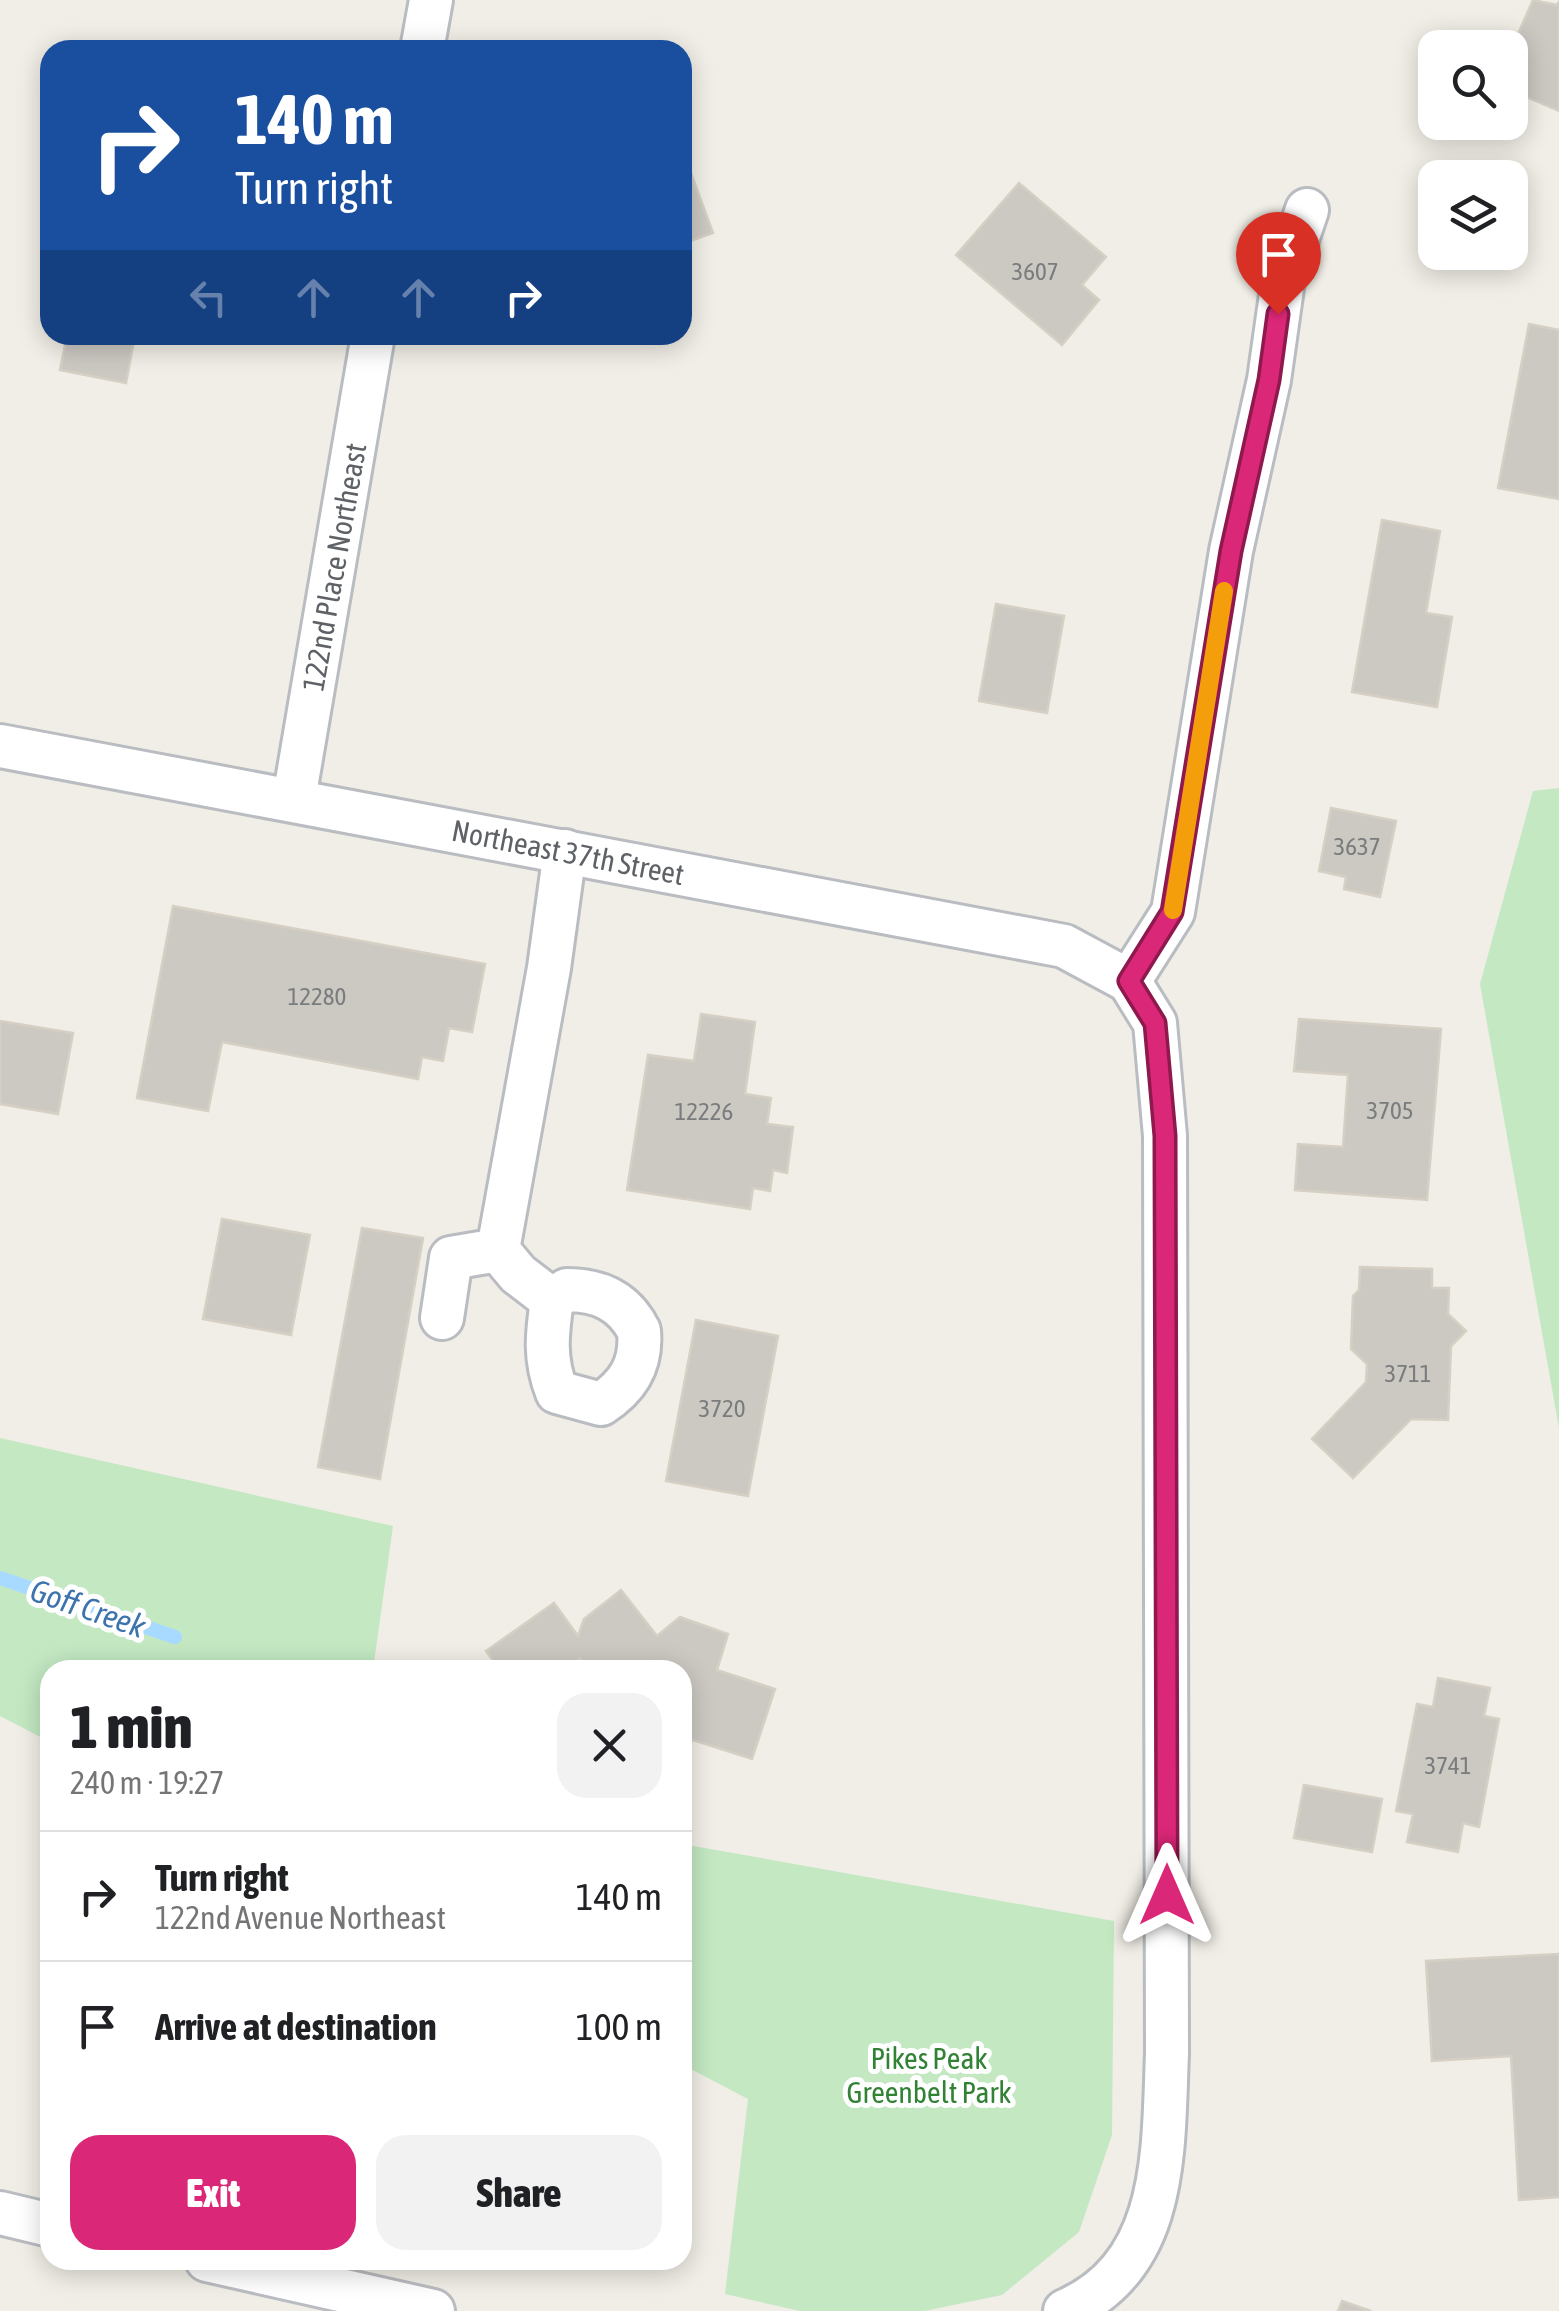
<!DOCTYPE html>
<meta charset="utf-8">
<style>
body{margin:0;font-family:"Asap Condensed",sans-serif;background:#f2f2f2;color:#202124;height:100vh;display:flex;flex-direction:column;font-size:38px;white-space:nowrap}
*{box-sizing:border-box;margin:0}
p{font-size:32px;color:#757577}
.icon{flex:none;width:55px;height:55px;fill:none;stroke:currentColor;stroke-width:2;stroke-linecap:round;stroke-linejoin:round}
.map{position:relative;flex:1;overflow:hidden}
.panel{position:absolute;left:40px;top:1660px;width:652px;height:610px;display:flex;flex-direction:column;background:#fff;border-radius:30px;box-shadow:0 5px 25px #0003}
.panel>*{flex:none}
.guide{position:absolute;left:40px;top:40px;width:652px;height:305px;border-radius:30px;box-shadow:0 5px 25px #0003;background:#1a4fa0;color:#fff;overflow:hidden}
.tools{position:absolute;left:1418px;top:30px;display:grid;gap:20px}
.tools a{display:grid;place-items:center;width:110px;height:110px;border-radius:20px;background:#fff;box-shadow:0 5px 25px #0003;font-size:50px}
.pin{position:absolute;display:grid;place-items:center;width:85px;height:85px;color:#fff;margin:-102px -42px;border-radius:50% 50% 50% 0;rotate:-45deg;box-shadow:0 0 10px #0007}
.pin .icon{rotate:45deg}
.me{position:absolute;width:110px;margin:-55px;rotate:0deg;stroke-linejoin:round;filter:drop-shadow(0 0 8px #0008)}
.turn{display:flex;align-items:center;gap:35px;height:210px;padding:0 30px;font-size:45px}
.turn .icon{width:130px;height:130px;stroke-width:2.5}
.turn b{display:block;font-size:70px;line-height:85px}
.lanes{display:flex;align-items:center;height:95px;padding:0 30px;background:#0003;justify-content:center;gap:50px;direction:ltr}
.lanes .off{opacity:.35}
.round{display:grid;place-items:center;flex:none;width:105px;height:105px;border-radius:30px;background:#f2f2f2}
.headline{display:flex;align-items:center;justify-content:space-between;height:170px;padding:0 30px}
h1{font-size:60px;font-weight:800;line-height:75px}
.cta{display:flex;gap:20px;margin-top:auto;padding:20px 30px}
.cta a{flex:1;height:115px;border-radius:30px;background:#db2777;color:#fff;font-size:40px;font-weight:800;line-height:115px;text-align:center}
.cta a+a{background:#f2f2f2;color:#202124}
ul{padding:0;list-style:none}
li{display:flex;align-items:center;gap:30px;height:130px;padding:0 30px;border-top:2px solid #e0e0e0}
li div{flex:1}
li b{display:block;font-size:38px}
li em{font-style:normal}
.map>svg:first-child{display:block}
</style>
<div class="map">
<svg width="1559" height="2311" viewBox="0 0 1559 2311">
<rect width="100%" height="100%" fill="#f0eee6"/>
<g fill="#c3e8c2">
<path d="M1559,788v640l-79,-444 53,-193z"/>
<path d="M0,1438l393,88 -20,144h-323v72l-50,-26z"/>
<path d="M682,1844l432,77 -2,214 -33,97 -77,63 -78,16h-124l-75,-17 23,-195 -65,-34z"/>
</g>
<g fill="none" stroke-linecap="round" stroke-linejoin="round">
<path stroke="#a8daff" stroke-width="14" d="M0,1578l175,59"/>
</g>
<g fill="#ccc9c3" stroke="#d6d0c4" stroke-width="2.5">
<path d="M1533,0l24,5 2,-3v109l-49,-21v-38z"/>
<path d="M682,149l31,84 -31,11z"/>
<path d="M1019,183l87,74 -24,28 17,15 -37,45 -106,-90z"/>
<path d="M1529,324l30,6v169l-61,-11z"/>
<path d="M67,335h68l-9,48 -66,-13z"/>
<path d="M1382,520l58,11 -14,82 26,4 -15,90 -85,-15z"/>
<path d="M996,604l68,12 -17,97 -68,-12z"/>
<path d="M1331,808l65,13 -16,76 -36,-8 2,-12 -27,-6z"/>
<path d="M173,906l312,58 -13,68 -23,-4 -6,33 -21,-4 -4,22 -196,-37 -14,69 -71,-13z"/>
<path d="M701,1014l54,8 -10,72 26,4 -4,26 26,3 -6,46 -14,-3 -3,21 -17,-3 -3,21 -123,-19 21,-135 46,6z"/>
<path d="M1299,1019l142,10 -14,171 -132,-10 3,-46 45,3 5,-72 -54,-4z"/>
<path d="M0,1021l73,12 -15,81 -58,-10z"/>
<path d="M222,1219l88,16 -19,100 -88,-16z"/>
<path d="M362,1228l61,10 -43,241 -62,-12z"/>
<path d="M1360,1267l72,2v19h17l-1,26 18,17 -15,15 -3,74 -37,-1 -58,59 -41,-39 54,-57 1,-18 -16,-15 2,-53 6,-6z"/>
<path d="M696,1320l82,16 -30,160 -82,-15z"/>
<path d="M621,1590l36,46 23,-19 48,17 -11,36 58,19 -23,70 -59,-19 -11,8v-78h-93l-9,-12 -17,12h-63l-14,-19 68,-48 24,33 6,-17z"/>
<path d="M1438,1678l52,10 -6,28 15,3 -20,108 -16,-4 -5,29 -51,-10 6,-28 -17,-3 21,-107 16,3z"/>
<path d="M1304,1785l78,14 -10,53 -78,-14z"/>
<path d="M1559,1954v243l-40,3 -8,-144 -79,5 -6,-100z"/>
<path d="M1342,2301l29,10h-33z"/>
</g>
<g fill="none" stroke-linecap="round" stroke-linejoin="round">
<g stroke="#b9bcc0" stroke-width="48">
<g id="minor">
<path d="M422,50l9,-50"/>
<path d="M0,746l1064,200 65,35"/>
<path d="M294,799l79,-464"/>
<path d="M1129,981l44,-69 58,-361 38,-171 14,-99 24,-71"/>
<path d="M567,1290c32,0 57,11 72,41 3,33 -10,55 -38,73l-44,-12c-13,-33 -10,-58 -5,-92z"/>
<path d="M552,1300l-34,-26 -20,-24 51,-282 16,-117"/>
<path d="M442,1318l9,-60 47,-8"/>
<path d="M0,2213l50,12"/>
<path d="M207,2260l226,51"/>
<path d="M1065,2311c104,-45 98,-161 102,-258l-2,-917 -10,-113 -26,-42"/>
</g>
</g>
<use href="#minor" stroke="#fff" stroke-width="42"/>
</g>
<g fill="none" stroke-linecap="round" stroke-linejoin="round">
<g stroke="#8e194d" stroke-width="25">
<path id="route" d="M1167,1895l-2,-759 -10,-113 -26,-42 43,-69 59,-361 38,-171 9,-66"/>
</g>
<use href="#route" stroke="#db2777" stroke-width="18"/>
<path stroke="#f59e0b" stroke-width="18" d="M1173,910l51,-319"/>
</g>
<g text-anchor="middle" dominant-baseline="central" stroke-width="10" stroke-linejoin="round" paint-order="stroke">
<g font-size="25" fill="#7a7c7e">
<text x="1035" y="271">3607</text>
<text x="1357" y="846">3637</text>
<text x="317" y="996">12280</text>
<text x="1390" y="1110">3705</text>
<text x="704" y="1111">12226</text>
<text x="1408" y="1373">3711</text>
<text x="722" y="1408">3720</text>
<text x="1448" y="1765">3741</text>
</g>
<g font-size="30" fill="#5e6267" stroke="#fff">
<text transform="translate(334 567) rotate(-80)">122nd Place Northeast</text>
<text transform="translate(568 852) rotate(11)">Northeast 37th Street</text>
</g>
<g font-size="30" fill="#318234" stroke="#fff">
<text x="929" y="2058">Pikes Peak<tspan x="929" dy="34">Greenbelt Park</tspan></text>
</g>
<g font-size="32" font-style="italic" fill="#3d74ad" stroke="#fff">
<text transform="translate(88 1608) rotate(19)">Goff Creek</text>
</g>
</g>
</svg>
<div class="tools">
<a><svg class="icon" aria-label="search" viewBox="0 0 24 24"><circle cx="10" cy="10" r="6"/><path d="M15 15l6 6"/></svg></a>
<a><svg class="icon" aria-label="layers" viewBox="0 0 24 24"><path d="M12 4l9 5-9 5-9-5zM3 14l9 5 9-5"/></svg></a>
</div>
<div class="pin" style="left:1278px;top:314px;background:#d93025"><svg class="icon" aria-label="arrive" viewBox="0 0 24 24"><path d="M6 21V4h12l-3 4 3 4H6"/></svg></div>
<svg class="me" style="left:1167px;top:1895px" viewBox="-20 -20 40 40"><path d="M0-17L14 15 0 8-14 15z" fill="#db2777" stroke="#fff" stroke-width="4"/></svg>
<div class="guide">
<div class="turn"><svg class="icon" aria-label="right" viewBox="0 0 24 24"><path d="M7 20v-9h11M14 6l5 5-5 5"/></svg><div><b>140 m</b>Turn right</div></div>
<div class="lanes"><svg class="icon off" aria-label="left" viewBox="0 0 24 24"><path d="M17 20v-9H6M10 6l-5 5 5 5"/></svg><svg class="icon off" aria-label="ahead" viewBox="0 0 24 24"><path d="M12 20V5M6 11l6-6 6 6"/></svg><svg class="icon off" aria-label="ahead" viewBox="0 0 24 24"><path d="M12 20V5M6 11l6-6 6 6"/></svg><svg class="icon" aria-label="right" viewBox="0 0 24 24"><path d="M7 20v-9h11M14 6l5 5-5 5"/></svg></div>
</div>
<section class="panel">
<div class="headline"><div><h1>1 min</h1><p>240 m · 19:27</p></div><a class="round"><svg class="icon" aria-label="close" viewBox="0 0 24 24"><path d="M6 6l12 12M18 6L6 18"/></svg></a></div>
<ul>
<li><svg class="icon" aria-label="right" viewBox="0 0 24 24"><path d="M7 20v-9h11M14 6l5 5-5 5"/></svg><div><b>Turn right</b><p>122nd Avenue Northeast</p></div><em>140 m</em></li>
<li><svg class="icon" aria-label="arrive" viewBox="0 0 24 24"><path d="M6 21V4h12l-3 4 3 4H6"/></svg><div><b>Arrive at destination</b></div><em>100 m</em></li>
</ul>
<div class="cta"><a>Exit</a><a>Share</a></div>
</section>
</div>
